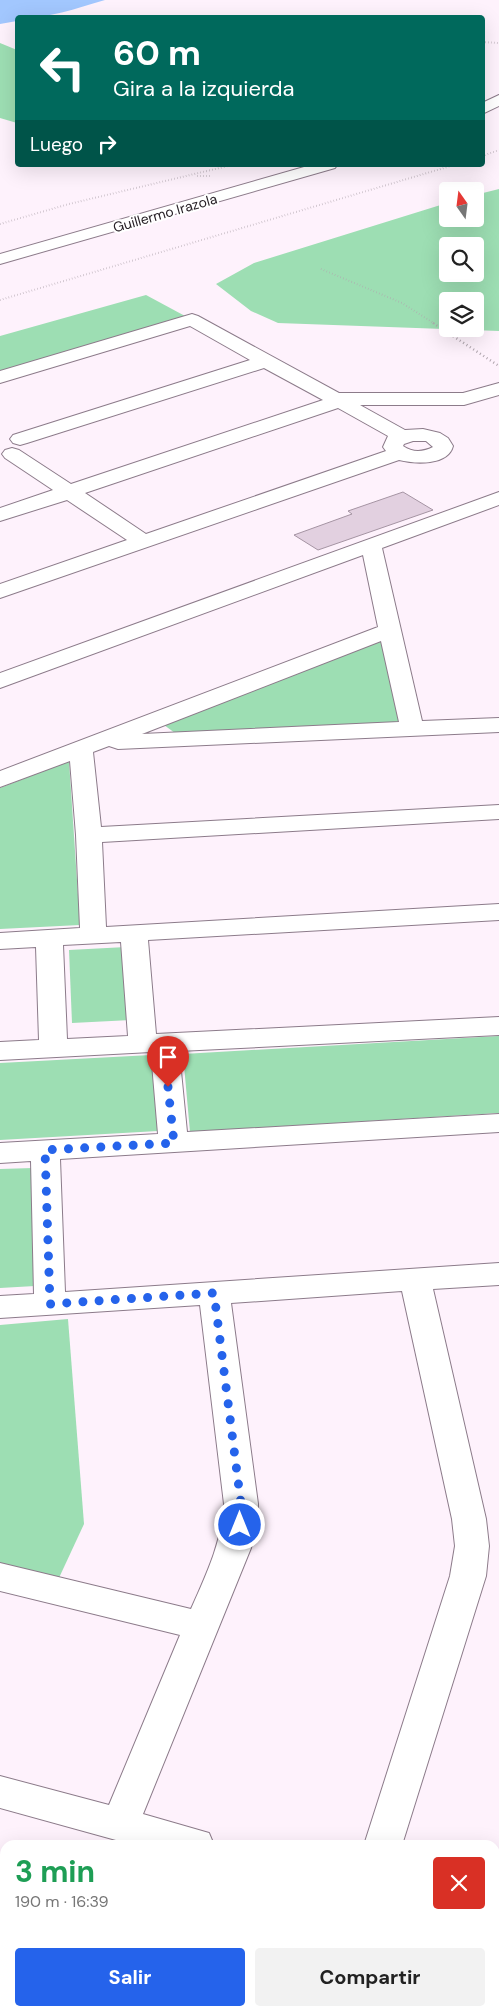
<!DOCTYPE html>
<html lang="es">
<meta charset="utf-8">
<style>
body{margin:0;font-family:"DM Sans",sans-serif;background:#f2f2f2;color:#222;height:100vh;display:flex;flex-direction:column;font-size:19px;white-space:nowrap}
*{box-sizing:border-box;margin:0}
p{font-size:16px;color:#767676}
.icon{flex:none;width:28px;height:28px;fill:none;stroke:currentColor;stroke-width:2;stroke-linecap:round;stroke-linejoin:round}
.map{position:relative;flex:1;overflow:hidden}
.panel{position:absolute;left:0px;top:1840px;width:500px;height:176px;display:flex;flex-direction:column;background:#fff;border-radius:15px 15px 0 0;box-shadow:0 5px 20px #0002}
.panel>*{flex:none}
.banner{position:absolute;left:15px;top:15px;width:470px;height:152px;border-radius:5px;box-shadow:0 5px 20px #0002;background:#00695c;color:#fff;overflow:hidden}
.needle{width:32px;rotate:346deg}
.buttons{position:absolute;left:439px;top:182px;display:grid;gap:10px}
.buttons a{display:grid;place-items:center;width:45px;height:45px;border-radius:5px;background:#fff;box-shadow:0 5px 20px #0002;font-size:25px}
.pin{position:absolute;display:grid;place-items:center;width:42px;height:42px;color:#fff;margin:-51px -21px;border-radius:50% 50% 50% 0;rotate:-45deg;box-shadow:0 0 5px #0007}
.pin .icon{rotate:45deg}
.me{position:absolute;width:55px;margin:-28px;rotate:0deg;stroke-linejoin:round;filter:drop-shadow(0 0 4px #0008)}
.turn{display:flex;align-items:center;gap:18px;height:105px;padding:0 15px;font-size:22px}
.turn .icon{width:65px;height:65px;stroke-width:2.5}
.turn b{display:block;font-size:35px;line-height:42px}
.then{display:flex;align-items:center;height:48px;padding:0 15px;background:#0003;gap:10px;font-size:19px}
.round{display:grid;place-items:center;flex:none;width:52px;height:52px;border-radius:5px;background:#f2f2f2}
.head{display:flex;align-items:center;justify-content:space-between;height:85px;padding:0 15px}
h1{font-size:30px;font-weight:700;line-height:38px;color:#1e9e55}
.cta{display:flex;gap:10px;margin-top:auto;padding:10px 15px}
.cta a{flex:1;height:58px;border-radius:5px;background:#2563eb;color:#fff;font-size:20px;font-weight:700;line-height:58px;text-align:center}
.cta a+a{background:#f2f2f2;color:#222}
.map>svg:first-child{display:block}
</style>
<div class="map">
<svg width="499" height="2016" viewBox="0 0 499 2016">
<rect width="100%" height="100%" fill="#fef2fc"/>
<g fill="#9ddeb3" fill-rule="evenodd">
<path d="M0,43l17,7v73l-17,-5z"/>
<path d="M499,189v142l-221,-8 -27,-12 -35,-27 38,-21 193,-60 1,16h27v-24zM448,246h27v28h-27zM448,301h27v28h-27z"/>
<path d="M146,295l39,21 -185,55v-35z"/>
<path d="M383,638l16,85 -224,10 -11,-8z"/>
<path d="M69,761l11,164 -80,4v-141z"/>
<path d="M126,947l5,73 -59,3 -3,-73z"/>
<path d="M499,1036v77l-309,19 -7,-78z"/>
<path d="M151,1055l7,76 -158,9v-77z"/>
<path d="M33,1168l2,118 -35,2v-119z"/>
<path d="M68,1319l16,205 -26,56 -58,-14v-241z"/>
</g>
<path fill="#a2c7fe" d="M0,0h105c-30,9 -56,18 -87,18l-1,3 -17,3z"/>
<path fill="#e2d0e0" stroke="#a594a3" d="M403,492l30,18 -115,40 -24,-15 58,-21 -4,-3z"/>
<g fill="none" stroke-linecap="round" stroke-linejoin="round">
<g stroke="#8c7b8a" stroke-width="2">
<g id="minor">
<path d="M499,95v11l-17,8v-11z"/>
<path d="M311,165h26l-2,3 -335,96v-10z"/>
<path d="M192,314l6,2 141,77h124l36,-10v12l-35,10h-104l45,25 18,-1 17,4 8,5 5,8c-5,20 -38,18 -54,14l-399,138v-14l127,-44 -60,-40 -67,21v-13l53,-18 -48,-32 -3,-4 3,-4 7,-2 7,2 52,34 252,-84 -59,-32 -237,75 -7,2 -7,-2 -3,-4 3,-4 237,-75 -60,-34 -190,57v-12zM338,408l50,28 -5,11 3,4 -240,83 -61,-41zM413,441h13l7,6c-10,5 -20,6 -30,-1l1,-2z"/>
<path d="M499,492v13l-117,43 40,173 77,-3v14l-381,17 -9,-3 -16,6 8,75 398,-22v14l-397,23 4,85 393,-23v16l-351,20 8,94 343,-17v18l-320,16 8,81 312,-18v18l-439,27 5,133 434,-29v22l-66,4 53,230 3,27 -3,30 -84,269h-38l86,-269 5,-30 -3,-27 -50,-228 -171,12 27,201 -1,21 -6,23 -108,266 66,19 5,12h-80l-134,-37v-32l109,29 71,-170 -180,-44v-28l191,46c15,-34 31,-67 33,-105l-24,-199 -200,13v-22l34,-2 -3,-133 -31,2v-20l158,-9 -7,-82 -151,8v-18l39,-2 -3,-93 -36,2v-16l80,-5 -4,-93 -6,-74 -70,26v-16l378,-144 -15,-72 -363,133v-15zM381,641l18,81 -257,12zM121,942l7,94 -61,3 -4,-94z"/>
<path d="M495,1906l4,1v36l-4,-1z"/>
<path d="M5,1996v15h29l-2,5h-32v-18z"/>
</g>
</g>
<g stroke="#b1a7af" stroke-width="2" stroke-dasharray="0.5 2.5" stroke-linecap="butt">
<path d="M482,42l17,1"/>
<path d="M482,156l17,-6"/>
<path d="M197,176h14"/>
<path d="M0,224l69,-20 163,-39"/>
<path d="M321,269l81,34 33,21"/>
<path d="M0,300l454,-135"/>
</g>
<path stroke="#b1a7af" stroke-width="2.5" stroke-dasharray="1 3" stroke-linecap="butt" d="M433,323l66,43"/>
<use href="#minor" fill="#fff" fill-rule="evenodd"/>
</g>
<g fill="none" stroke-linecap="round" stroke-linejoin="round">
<path stroke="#2563eb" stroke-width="9" stroke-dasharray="0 16.2" d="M168,1087l6,56 -129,7 5,154 164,-11 27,211 -1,21"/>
</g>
<g text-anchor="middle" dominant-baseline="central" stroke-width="4" stroke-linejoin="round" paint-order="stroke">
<g font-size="14" fill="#282127" stroke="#fff">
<text transform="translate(165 213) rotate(-16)">Guillermo Irazola</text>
</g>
</g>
</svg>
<div class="buttons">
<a><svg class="needle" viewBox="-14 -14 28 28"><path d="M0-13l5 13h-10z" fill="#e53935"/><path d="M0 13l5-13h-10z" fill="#767676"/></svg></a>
<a><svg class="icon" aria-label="search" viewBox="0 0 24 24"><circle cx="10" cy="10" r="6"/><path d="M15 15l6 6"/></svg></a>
<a><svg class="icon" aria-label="layers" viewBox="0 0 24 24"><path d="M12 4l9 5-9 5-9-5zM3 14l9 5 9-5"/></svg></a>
</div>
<div class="pin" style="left:168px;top:1087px;background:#d93025"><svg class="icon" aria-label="arrive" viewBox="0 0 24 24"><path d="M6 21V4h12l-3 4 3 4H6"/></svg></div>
<svg class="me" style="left:240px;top:1525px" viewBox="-20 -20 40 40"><circle r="17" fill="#2563eb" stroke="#fff" stroke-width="3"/><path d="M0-11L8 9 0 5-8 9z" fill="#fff"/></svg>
<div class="banner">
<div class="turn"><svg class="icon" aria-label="left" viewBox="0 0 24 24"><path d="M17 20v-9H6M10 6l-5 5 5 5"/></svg><div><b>60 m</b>Gira a la izquierda</div></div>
<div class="then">Luego<svg class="icon" aria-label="right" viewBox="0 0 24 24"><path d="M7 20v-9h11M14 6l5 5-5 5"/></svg></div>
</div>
<section class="panel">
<div class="head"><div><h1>3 min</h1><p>190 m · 16:39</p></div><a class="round" style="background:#d93025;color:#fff"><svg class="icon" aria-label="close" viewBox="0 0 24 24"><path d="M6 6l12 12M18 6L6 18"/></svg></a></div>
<div class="cta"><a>Salir</a><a>Compartir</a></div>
</section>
</div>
